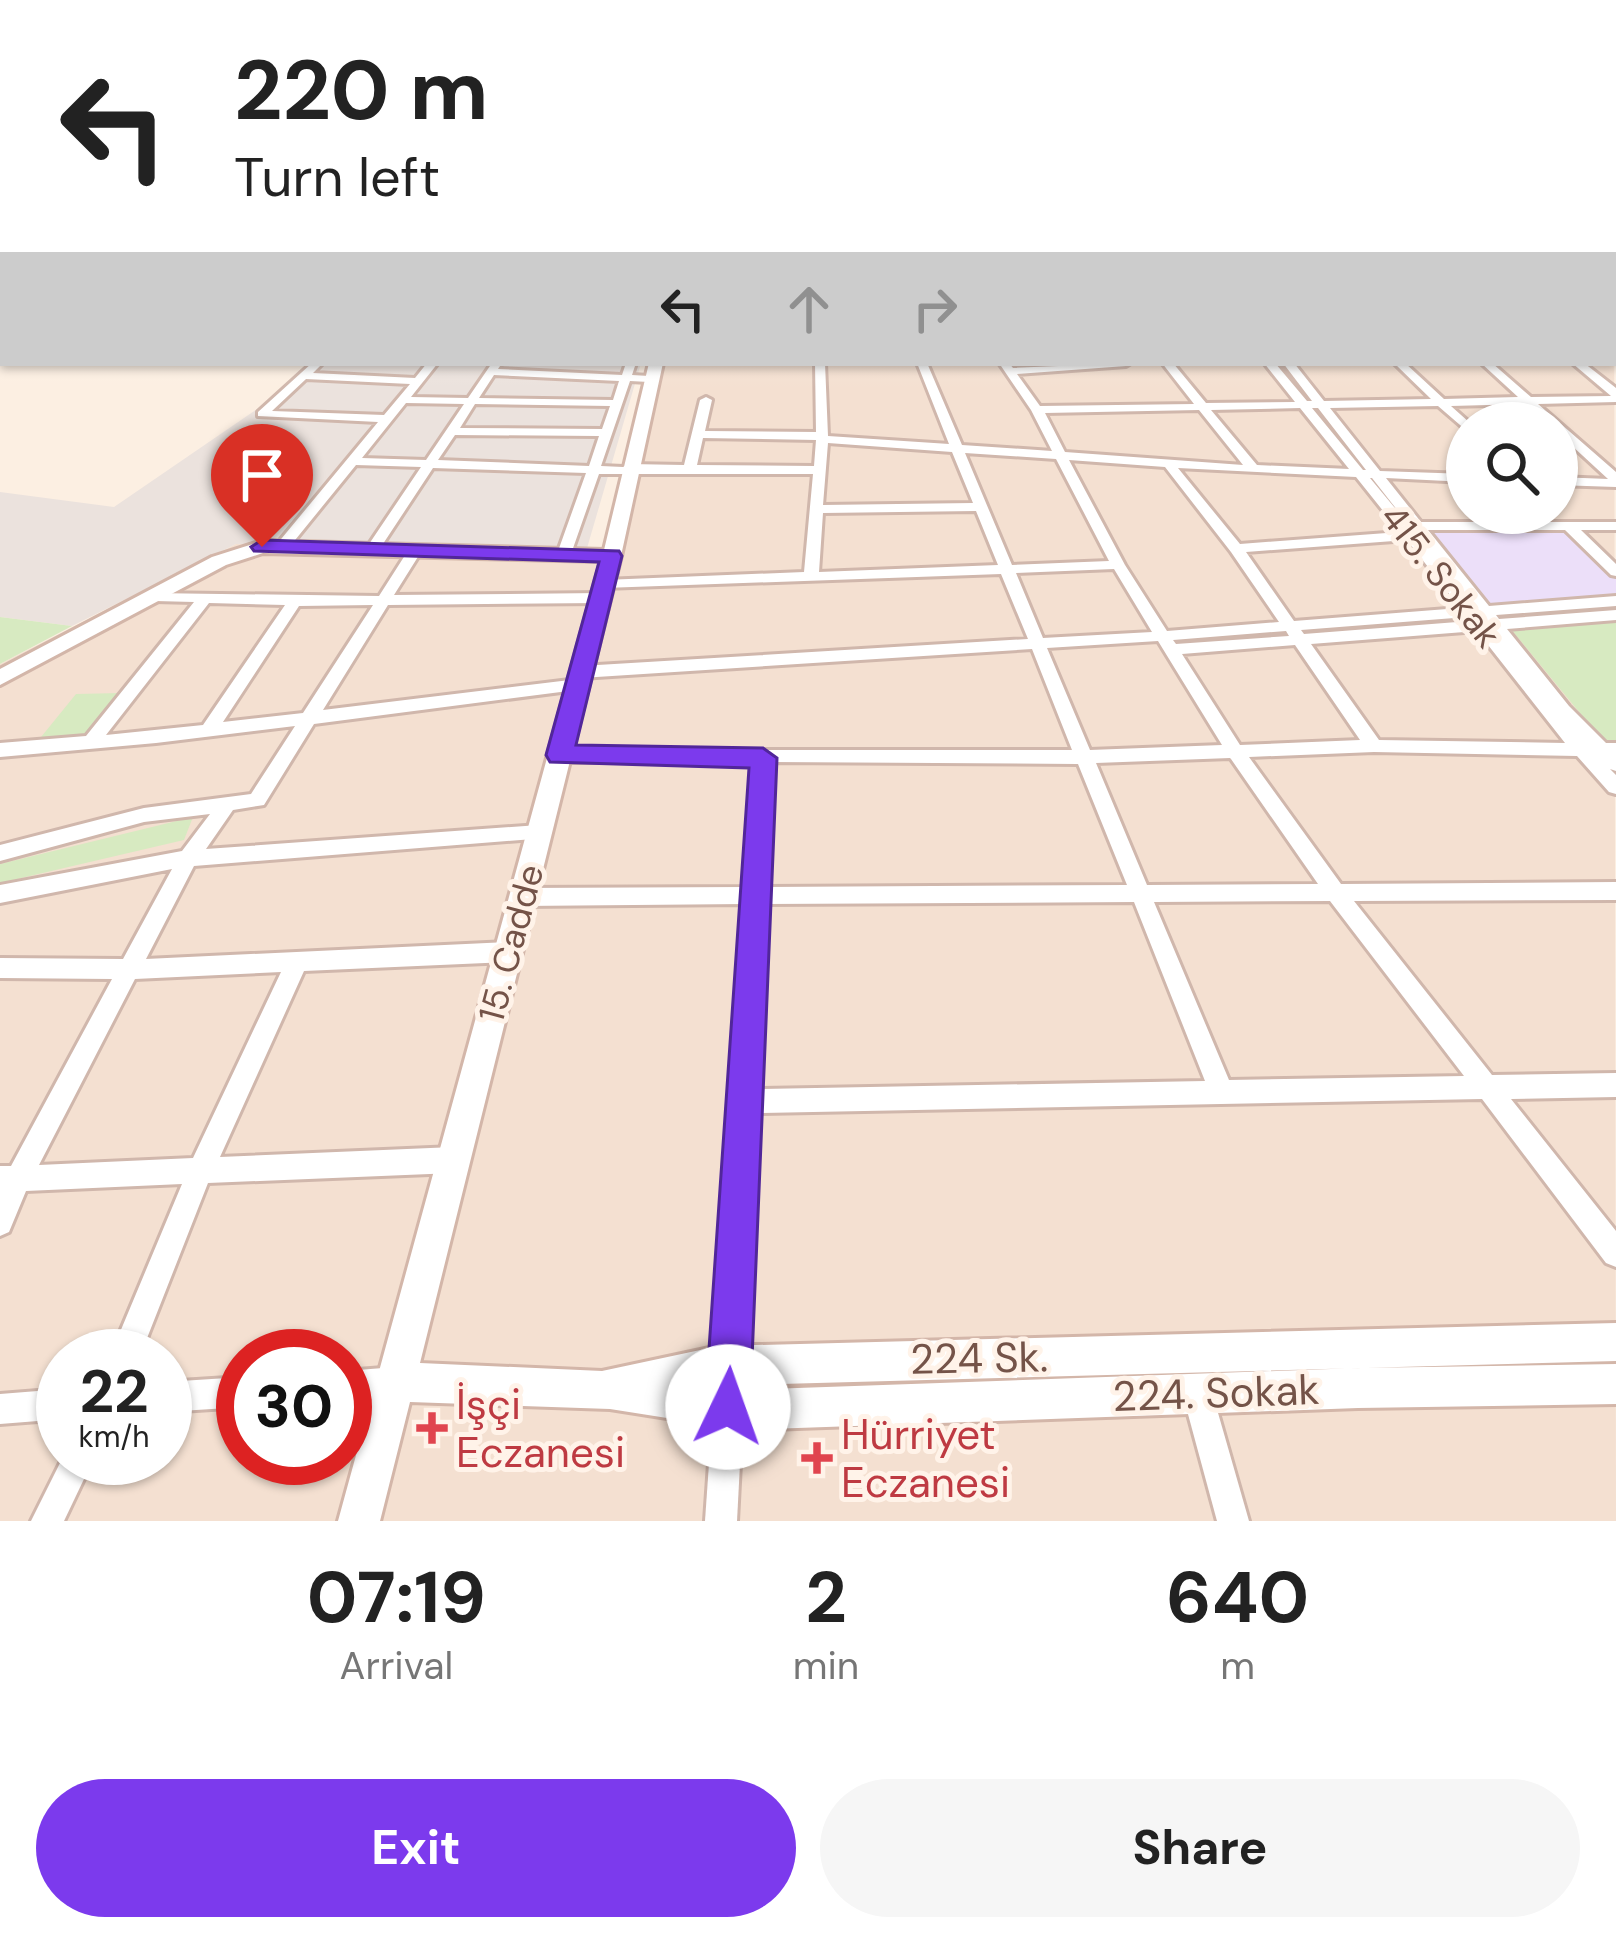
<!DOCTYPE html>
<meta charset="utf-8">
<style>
body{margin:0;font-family:"DM Sans",sans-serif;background:#f6f6f6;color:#222;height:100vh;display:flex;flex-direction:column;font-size:45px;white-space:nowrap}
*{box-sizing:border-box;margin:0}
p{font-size:39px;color:#767676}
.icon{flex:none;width:66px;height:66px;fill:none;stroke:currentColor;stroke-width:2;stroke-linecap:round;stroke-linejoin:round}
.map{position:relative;height:1521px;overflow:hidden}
.sheet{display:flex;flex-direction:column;background:#fff;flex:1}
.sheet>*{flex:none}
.hud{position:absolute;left:0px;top:0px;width:1617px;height:366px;box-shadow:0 3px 9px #0004;background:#fff;color:#222;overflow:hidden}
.controls{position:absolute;left:1446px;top:402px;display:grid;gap:24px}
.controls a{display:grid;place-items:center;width:132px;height:132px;border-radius:50%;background:#fff;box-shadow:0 3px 9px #0004;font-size:60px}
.speed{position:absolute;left:36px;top:1329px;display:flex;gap:24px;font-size:60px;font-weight:700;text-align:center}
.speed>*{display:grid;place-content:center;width:156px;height:156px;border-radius:50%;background:#fff;box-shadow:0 3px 9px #0004;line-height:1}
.speed small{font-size:30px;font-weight:400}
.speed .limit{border:18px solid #d22;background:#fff;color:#111}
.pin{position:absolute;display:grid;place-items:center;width:102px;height:102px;color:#fff;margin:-123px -51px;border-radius:50% 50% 50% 0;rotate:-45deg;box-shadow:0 0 12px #0007}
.pin .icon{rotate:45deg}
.me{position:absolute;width:132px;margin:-66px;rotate:3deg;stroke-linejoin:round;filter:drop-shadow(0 0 9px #0008)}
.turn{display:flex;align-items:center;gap:42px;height:252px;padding:0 36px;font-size:54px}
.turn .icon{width:156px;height:156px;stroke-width:2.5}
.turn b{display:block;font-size:84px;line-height:102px}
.lanes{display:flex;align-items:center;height:114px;padding:0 36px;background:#0003;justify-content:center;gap:60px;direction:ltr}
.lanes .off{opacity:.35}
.eta{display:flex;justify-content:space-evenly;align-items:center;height:204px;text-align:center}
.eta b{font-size:72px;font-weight:700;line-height:84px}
.button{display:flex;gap:24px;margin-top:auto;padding:24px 36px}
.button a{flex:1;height:138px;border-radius:72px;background:#7c3aed;color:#fff;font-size:48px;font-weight:700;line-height:138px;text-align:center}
.button a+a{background:#f6f6f6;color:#222}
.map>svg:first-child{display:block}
</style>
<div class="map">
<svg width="1616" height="1521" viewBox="0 0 1616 1521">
<rect width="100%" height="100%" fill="#fcefe2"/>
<path fill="#f4e0d1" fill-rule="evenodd" d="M1614,176l2,1345h-1616v-857l236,-120 375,12 46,-193h957zM1467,423h90v90h-90zM63,1356h102v102h-102zM243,1356h102v102h-102z"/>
<path fill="#ebe2dd" d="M308,363h333l-56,192 -349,-11 -164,82 -72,-9v-125l114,15 149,-102z"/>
<path fill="#ecdff9" d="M1420,526h149l47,46v29l-129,10z"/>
<g fill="#d7eac1">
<path d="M0,617l72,9 -72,38z"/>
<path d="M1613,620l3,3v117h-14l-92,-112z"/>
<path d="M121,693l-30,45 -54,4 39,-48z"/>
<path d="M193,817l-9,23 -184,43v-19z"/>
</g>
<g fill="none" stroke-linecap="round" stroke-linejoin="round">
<g stroke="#d0b7ac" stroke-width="6">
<g id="street">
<rect x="1614" y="177" width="2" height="5"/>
<rect x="0" y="187" width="3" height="4"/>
<rect x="0" y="207" width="3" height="4"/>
<rect x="1614" y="233" width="2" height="5"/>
<path d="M3,247v8l-3,1v-8z"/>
<path d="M1614,255l2,1v6l-2,-1z"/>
<rect x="0" y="274" width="3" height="6"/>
<rect x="0" y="306" width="3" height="6"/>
<path d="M1614,311l2,1v6l-2,-1z"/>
<rect x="0" y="334" width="3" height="6"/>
<path d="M3,351v7l-3,1v-7z"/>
<path d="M312,363h11l-10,10 102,5 12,-15h11l-27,34 57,1 24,-35h10l-4,6 124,6 4,-12h10l-4,12 17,1 5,3 -5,3 -19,-1 -29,85 22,1 6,-3 55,1 16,-65 6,-3 6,3 -7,31 111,1 -1,-69h10l3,73 121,8 -32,-81h10l35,82 90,6 -21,-41 -32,-47h10l4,5 118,-5 -5,3 -109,8 23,32 154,-2 -32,-41h11l33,40 89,-1 -31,-39h11l32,38h5l-29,-38h11l30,38 107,-2 -37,-36h11l39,36 74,-2 -37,-34h11l39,34 80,-1 -39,-33h12l32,25v14l-78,2 78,68v15l-59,-2v-8l51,2 -51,-47v-9h-11l-21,-19 -74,2 19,17h-3v8l-29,-25 -108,2 50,63 87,3v8l-81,-4 35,44h195v8h-35l35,34v12l-5,-1 -46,-45h-137l61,76 127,-10v10l-120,9 3,4 117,-9v10l-109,9 62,77 37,37h10v28l-6,-2 6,6v19l-7,-2 -32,-36 -203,-4 -125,5 92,127 275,-2v18l-262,1 138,174 124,-2v24l-105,2 105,132v36l-10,-4 -124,-164 -726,14 -11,253 -5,10 -10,5 -10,-5 -5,-10 30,-462 -223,2 -7,-3 -3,-6 3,-6 7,-3 224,-1 8,-125h-194l-6,-2 -3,-5 3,-5h518l-40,-101 -451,29 -8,-6 8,-6 447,-27 -27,-65 -397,14 -7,-4 7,-4 200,-8 9,-98h-214l-28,80 -7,4 -7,-4 29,-81 -153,-5 -56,85 -5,1 -7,-4 56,-83 -65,-2 -69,85h-10v-6l101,-122 -120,-6v-4zM494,375l125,6 -6,19 -134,-2zM306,379l104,5 -26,31 -112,-4zM406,403l58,1 -38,56 -64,-2zM475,404l135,2 -8,23 -142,-1zM1300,408l49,61 -92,-4 -46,-55zM1312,408h6l48,62h-3zM1199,410l44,55 -178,-13 -20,-39zM455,435l144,1 -10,30 -151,-6zM703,438l113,2 -2,26 -117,-1zM828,443l124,9 21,51 -150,2zM965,453l91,6 53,102 -97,4zM1069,460l96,7 66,85 48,70 -112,9 -42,-66zM1178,468l178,9 44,55 -160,12zM1370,478h2l37,47zM976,511l22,54 -179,7 4,-59zM1407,540l53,68 -166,13 -48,-69zM1114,569l38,63 -109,6 -27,-65zM1467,617l3,4 -166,13 -3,-4zM1286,631l3,5 -113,8 -3,-4zM1477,631l88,112 -186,-3 -68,-96zM1158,641l64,104 -132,5 -43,-102zM1295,645l65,95 -120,5 -58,-91zM1230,758l1,1 87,125 -171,1 -51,-122zM772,762l306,2 49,121 -361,2zM1330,901l134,175 -235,4 -75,-178zM1134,902l71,179 -448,8 8,-185z"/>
<path d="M414,548l7,4 -27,43 207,-2 7,5 -7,5 -213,2 -65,105 255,-31 6,2 2,4 -2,4 -270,35 -50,81 -31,5 -27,39 333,-24 7,3 3,5 -3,5 -352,28 -48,93 362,-17 8,3 3,7 -3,7 -8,3 -204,9 -84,186 234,-10 9,4 4,9 -4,9 -9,4 -246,10 -68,173h-30l72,-172 -156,7 -17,41 -9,4v-70h11l101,-187 -112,-1v-20l123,1 49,-90 -172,34v-18l182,-34 28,-37 -66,8 -144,39v-16l144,-37 107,-14 44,-68 -139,17 -156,14v-14l86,-7 108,-134 -39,-1 -7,-5 2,-3 229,3 30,-47zM209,603l76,2 -82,120 -97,10zM373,605l-70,108 -80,9 76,-116zM281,972l-88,186 -154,7 96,-186z"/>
<path d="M396,1367l10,5 5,10 -5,10 -10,5 -51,4v-30z"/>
<path d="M243,1377v30l-78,5v-30z"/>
<path d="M1197,1377l10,5 5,10 37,129h-32l-35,-129 5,-10z"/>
<path d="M63,1389v30l-63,5v-30z"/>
<path d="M728,1391l11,4 4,11 -6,115h-32l8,-115 4,-11z"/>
<path d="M63,1457l31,1 -30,63h-33z"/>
</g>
</g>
<g stroke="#d3b6a9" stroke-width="6">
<path id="secondary" d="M649,363h14l-42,193 -201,807 182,8 117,-25 897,-23v38l-904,25 31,4 615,-22 258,-4v40l-258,4 -615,22 -133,-21 -200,-7 -30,119h-42l263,-960 -338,-8 -37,12 -226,120v-16l212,-112 50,-16 342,9z"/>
</g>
<use href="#street" fill="#fff" fill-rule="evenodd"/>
<use href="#secondary" fill="#fff" fill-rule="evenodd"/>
</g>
<linearGradient id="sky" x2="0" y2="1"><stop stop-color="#94c8e7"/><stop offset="0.45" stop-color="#fef8f2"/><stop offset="1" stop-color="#fef8f2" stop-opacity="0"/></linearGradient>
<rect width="1616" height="389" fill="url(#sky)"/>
<path fill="#7c3aed" stroke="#51269a" stroke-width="3" d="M262,540l357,11 3,5 -46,189 187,3 14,10 -27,649 -6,16 -16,7 -17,-7 -6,-16 44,-639 -199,-6 -4,-7 53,-193 -345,-11 -3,-4z"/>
<g fill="#e0444e" stroke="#fff3e9" stroke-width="4.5">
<path d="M426 1410h12v12h12v12h-12v12h-12v-12h-12v-12h12z"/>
<path d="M811 1440h12v12h12v12h-12v12h-12v-12h-12v-12h12z"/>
</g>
<g text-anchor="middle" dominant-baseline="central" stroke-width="10" stroke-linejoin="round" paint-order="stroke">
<g font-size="36" fill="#745348" stroke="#fff3e9">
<text transform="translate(1441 576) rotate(52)">415. Sokak</text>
<text transform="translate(511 943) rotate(-75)">15. Cadde</text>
</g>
<g font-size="42" fill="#745348" stroke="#fff3e9">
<text transform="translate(979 1358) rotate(-1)">224 Sk.</text>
<text transform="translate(1216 1393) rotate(-2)">224. Sokak</text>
</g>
<g font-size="42" fill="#be3a42" stroke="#fff3e9" text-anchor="start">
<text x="456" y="1404">İşçi<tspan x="456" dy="48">Eczanesi</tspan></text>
<text x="841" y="1434">Hürriyet<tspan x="841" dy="48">Eczanesi</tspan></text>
</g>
</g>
</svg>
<div class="controls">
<a><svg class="icon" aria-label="search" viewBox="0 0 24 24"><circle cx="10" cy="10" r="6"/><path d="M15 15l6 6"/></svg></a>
</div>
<div class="speed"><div>22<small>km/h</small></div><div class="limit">30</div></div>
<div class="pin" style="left:262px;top:547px;background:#d93025"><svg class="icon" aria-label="arrive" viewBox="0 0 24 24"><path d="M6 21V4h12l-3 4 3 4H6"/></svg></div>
<svg class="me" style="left:728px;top:1407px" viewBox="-20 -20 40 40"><circle r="19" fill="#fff"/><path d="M0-13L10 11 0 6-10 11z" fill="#7c3aed"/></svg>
<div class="hud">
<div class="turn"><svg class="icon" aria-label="left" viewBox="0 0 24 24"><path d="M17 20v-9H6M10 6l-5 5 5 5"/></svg><div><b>220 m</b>Turn left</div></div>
<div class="lanes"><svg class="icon" aria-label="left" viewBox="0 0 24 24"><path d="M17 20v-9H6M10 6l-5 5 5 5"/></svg><svg class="icon off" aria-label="ahead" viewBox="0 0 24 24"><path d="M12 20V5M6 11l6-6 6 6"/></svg><svg class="icon off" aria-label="right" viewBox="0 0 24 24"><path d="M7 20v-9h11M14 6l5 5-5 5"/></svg></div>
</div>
</div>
<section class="sheet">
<div class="eta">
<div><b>07:19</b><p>Arrival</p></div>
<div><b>2</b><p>min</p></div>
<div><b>640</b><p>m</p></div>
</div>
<div class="button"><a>Exit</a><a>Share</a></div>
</section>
